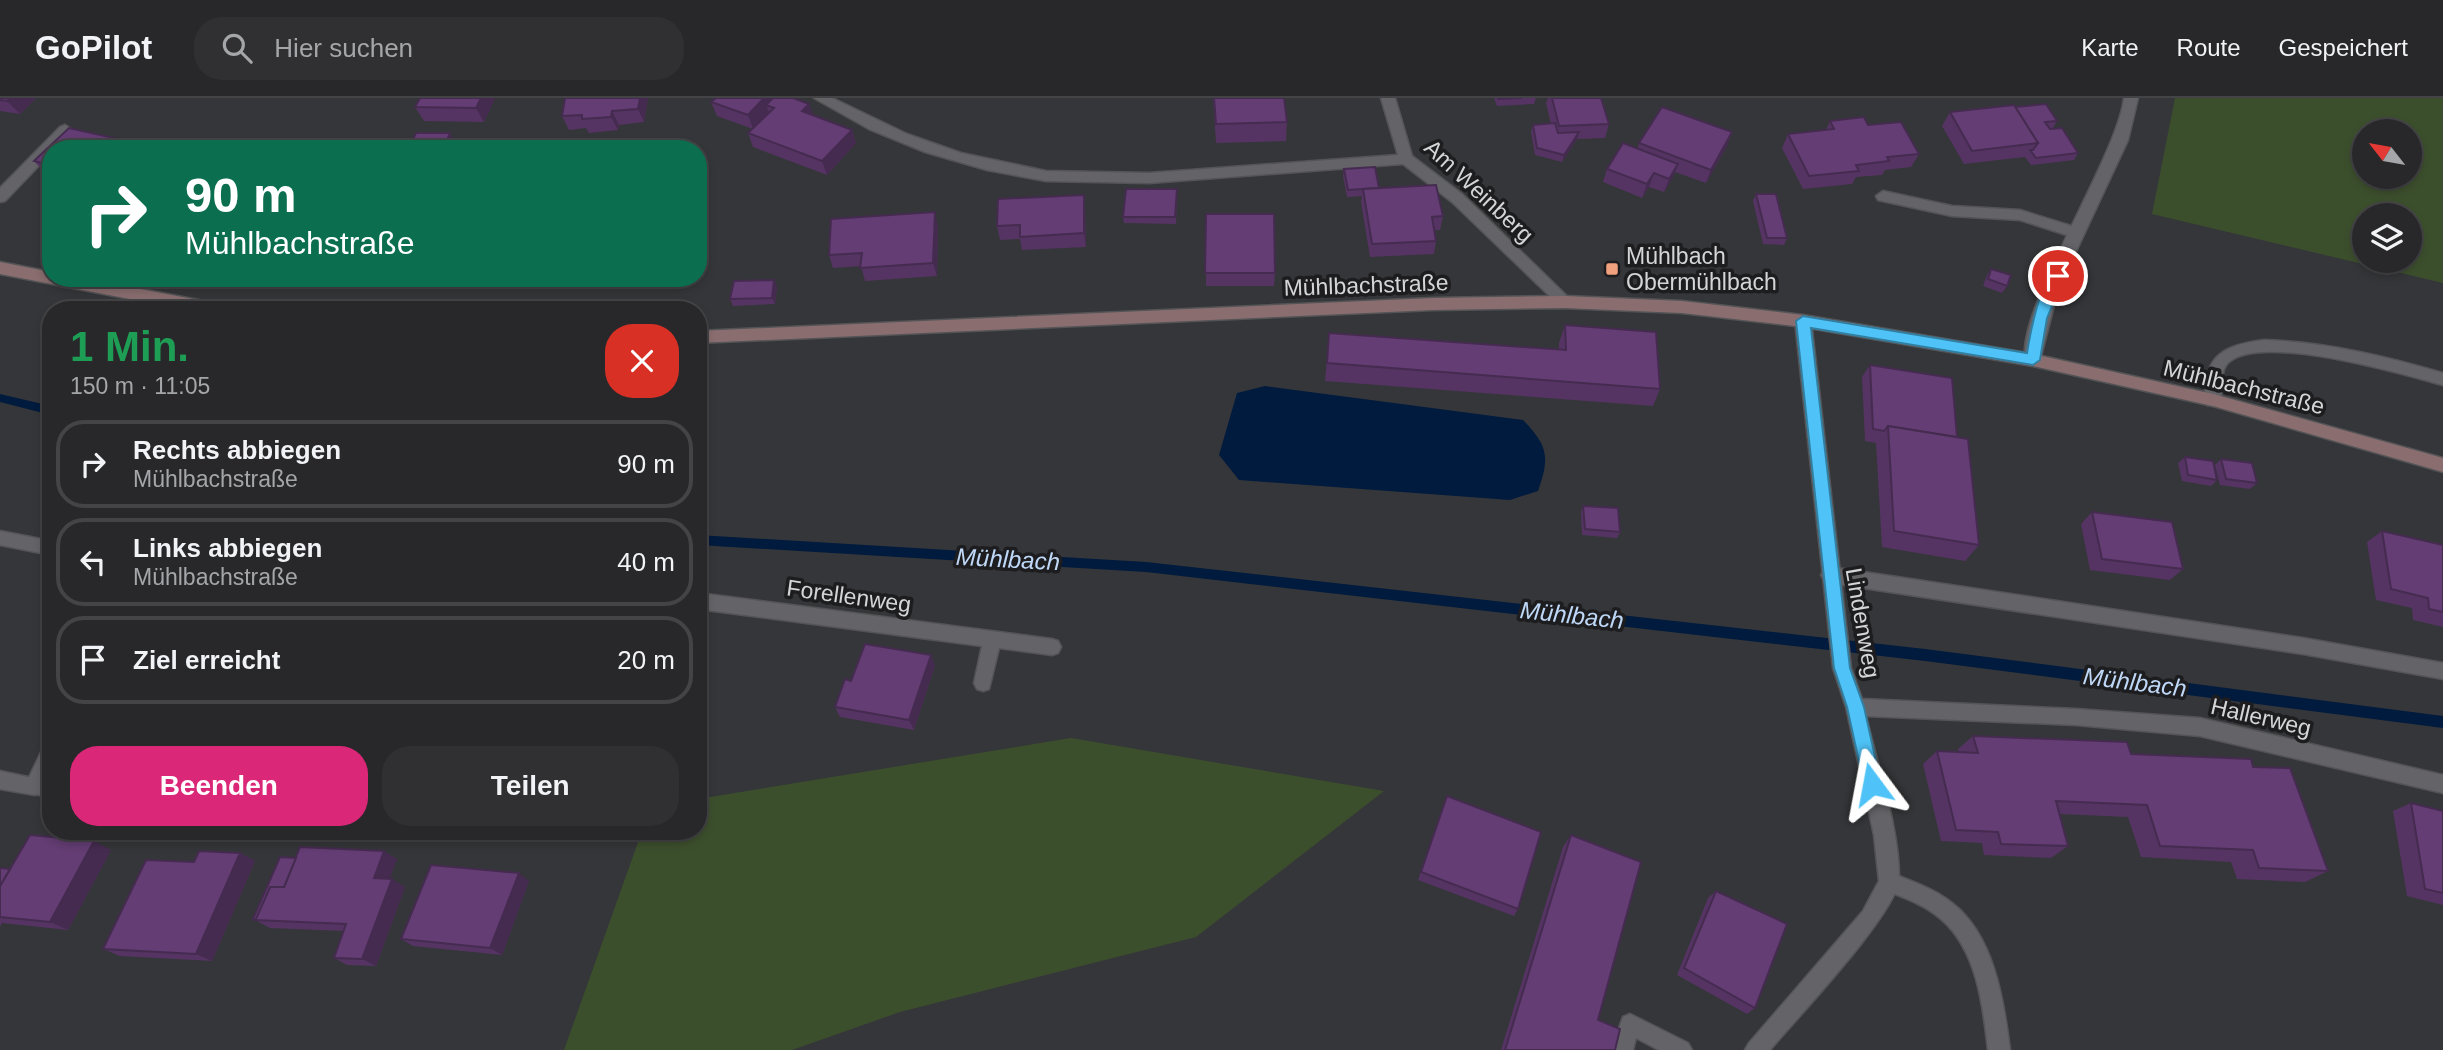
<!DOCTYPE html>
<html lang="de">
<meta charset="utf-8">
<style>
body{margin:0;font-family:Arial,sans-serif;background:#303033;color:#f1f3f6;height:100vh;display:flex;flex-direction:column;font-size:26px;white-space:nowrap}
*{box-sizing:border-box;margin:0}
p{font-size:23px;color:#a5a6a9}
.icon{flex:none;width:38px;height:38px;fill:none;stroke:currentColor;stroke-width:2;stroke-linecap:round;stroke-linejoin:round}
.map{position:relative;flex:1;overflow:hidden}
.sheet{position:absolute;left:42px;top:203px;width:665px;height:539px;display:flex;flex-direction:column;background:#28282b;border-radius:28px;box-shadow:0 4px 10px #0003,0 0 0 2px #444447}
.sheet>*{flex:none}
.guide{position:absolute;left:42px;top:42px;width:665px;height:147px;border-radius:28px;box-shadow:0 4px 10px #0003,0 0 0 2px #444447;background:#0b6e4f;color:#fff;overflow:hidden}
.needle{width:46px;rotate:301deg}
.controls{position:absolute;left:2352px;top:21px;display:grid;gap:14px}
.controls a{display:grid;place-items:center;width:70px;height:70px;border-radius:50%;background:#28282b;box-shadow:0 4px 10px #0003,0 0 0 2px #444447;font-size:35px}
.pin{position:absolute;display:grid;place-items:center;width:60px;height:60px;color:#fff;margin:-30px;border:4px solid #fff;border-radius:50%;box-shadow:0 2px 7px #0007}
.me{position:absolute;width:77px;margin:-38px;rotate:347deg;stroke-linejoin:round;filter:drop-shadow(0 0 5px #0008)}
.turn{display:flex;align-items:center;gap:24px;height:147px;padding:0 28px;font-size:32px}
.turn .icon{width:91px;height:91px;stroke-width:2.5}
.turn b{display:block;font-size:49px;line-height:60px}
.round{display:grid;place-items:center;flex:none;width:74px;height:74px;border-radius:28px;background:#303033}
.summary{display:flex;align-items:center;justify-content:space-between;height:119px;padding:0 28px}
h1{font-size:42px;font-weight:700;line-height:52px;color:#1e9e55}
.button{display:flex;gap:14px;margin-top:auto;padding:14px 28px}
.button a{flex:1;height:80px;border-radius:28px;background:#db2777;color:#fff;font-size:28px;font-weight:700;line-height:80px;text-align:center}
.button a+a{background:#303033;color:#f1f3f6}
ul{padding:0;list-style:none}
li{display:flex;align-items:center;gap:21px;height:88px;margin:0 14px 10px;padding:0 14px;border:4px solid #444447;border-radius:28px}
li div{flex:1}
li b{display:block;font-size:26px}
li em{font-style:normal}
header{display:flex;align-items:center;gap:42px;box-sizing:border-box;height:98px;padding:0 35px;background:#28282b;border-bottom:2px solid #444447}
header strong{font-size:33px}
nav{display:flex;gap:38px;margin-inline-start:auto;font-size:24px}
.search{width:490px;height:63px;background:#303033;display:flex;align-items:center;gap:18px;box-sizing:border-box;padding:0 24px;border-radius:28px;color:#a5a6a9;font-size:26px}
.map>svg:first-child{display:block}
</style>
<header>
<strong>GoPilot</strong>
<div class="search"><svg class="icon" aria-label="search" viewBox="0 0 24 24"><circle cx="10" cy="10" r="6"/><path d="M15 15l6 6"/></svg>Hier suchen</div>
<nav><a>Karte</a><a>Route</a><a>Gespeichert</a></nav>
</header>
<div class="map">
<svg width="2443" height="952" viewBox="0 0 2443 952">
<rect width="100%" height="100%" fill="#353639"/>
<g fill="#3c4f2d" fill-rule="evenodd">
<path d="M2175,0h268v185l-291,-69zM2364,33h46v46h-46zM2364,117h46v46h-46z"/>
<path d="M1071,640l313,53 -188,146 -296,75 -108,38h-228l78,-219h56v-32z"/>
</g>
<path fill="#001b3e" d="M1265,288l258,34c25,26 27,37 15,71l-28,9 -271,-20 -20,-25 18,-62z"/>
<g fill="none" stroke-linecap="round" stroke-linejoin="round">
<g fill="#001b3e" fill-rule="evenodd">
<path d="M0,296l51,12v9l-51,-13z"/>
<path d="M698,437l448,27 779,87 518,67v12l-518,-67 -779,-89 -448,-27z"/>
</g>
<g stroke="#545457" stroke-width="3">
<g id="lane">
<path d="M65,27l7,5 -17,19h-4v4l-46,48 -5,1v-14l60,-61z"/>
<path d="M1883,93l69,15 68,4 61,19 2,4 -7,5 -56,-18 -68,-4 -74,-16 -2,-4z"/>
<path d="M2264,242c62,2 120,16 179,33v12c-41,-11 -183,-53 -215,-22 -8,8 -6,27 -7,37l-8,6 -6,-1c-3,-8 -2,-15 -1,-23 4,-33 30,-38 58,-42z"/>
<path d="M1830,469l473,71 140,25v16l-140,-25 -473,-71 -6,-3 -3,-5 3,-5z"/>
<path d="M0,673l42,9 3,6 -3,6 -7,3 -35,-6z"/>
<path d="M1889,774c21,9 45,16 63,31 42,32 52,98 58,147h-22c-5,-45 -11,-100 -47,-131 -17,-15 -39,-22 -59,-30l-3,-7 3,-7z"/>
<path d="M1630,916l58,29 4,7h-33l-23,-12 -3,12h-22l12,-33z"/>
</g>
</g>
<g stroke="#545457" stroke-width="3">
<g id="street">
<path d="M814,0h18l75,36 54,19 85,18 103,2 249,-18 -17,-57h14l17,58 50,38 111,108 -3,4h-10l-108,-104 -49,-38 -254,19 -103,-2 -59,-11 -62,-18 -56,-23z"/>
<path d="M2124,0h14l-10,42 -70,150 -19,74h-12c-19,-42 91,-207 97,-266z"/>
<path d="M1803,217l8,6 40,347 11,31 214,10 124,9 243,57v18l-243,-57 -124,-11 -210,-9c11,48 34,115 33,163 -1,33 -104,141 -129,171h-25l4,-7 114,-132 16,-30 -5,-46 -28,-128 -13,-39 -38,-347z"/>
<path d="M0,433l51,10v14l-51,-10z"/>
<path d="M698,495l354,46 6,2 3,6 -3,6 -6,2 -53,-7 -10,41 -6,2 -6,-2 -3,-6 8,-37 -284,-37z"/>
<path d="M51,645v30l-3,6 3,1v18l-23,-6 -3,-6 19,-40z"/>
</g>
</g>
<g stroke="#545457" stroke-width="3">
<g id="secondary">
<path d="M0,164l51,10v6h32l136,26 8,6h-40l-187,-36z"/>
<path d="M1565,198l117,5 121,14 230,39 180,40 230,64v14l-230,-66 -180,-40 -230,-39 -121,-14 -117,-5 -132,2 -735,33v-12l735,-33z"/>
</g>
</g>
<use href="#lane" fill="#646468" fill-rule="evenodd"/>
<use href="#street" fill="#646468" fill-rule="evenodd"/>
<use href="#secondary" fill="#8a6e6f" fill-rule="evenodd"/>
</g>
<g fill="#553463">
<path d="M0,0h36l-16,16 -20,-3z"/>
<path d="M495,0l-11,24 -60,-1 -9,-14z"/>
<path d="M648,0l-4,24 -25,3 -1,5 -29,3 -3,-5 -17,2 -7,-14z"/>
<path d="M793,0l20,17 39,15 4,13 -29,32 -74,-28 -5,-14 21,-21 -16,17 -36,-13 -6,-14z"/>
<path d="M1213,0h71l3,24 -1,19 -70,2z"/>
<path d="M1494,0h42l-2,6 -37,2z"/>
<path d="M1548,0h53l8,26 -4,14 -28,1 -15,23 -27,-7 -4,-23 2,-7 18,-1 -5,-21z"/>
<path d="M2015,9l42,14 -4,7h-4l29,25 -4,7 -43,5 -6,-8 -61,7 -22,-38 8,-14z"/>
<path d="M1830,23l38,4 51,29 -8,13 -26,3 -3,5 -26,2 -4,7 -49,5 -21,-41 6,-14 38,-4z"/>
<path d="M1732,34l-5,14 -21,37 -31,-11 -11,20 -15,-5 -7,11 -39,-16 4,-13 31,-21 1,-5z"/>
<path d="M51,51v26h-4l-13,-14z"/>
<path d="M1344,71l35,19 64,28 -3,14h-6l2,11 -2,13 -64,3 -9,-55 1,-6 -15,1 -4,-21z"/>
<path d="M1756,96l31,44 -3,7 -21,-1 -10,-43z"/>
<path d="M1177,98l-1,28 -52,-1 -1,-6z"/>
<path d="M1085,110l1,39 -64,3 -2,-11 -20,1 -3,-14z"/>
<path d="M1206,116l69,59 -1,13h-68z"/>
<path d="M938,128l-1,50 -72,5 -4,-15 -28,2 -4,-13z"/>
<path d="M1991,171l16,17 -5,7 -19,-7 4,-11z"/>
<path d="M774,182l3,7 -2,17 -42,2 -3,-7z"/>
<path d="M1565,227l95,64 -7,17 -328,-25 4,-48 230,17v-7z"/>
<path d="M1870,267l87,72 22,108 -14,16 -83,-14 -6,-104 -11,-2 -3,-64z"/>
<path d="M2185,359l32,23 -6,6 -29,-5 -4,-18z"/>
<path d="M2221,361l36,24 -7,6 -30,-4 -5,-20z"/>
<path d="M1583,408l37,26 -3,6 -35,-3 -1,-23z"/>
<path d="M2092,414l91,57 -13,11 -80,-10 -9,-46z"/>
<path d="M2382,433l61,14v82l-30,-7 -1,-12 -36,-8 -9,-58z"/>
<path d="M935,567l-21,65 -74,-13 -5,-10 16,-26z"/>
<path d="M1973,638l280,31 75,104 -23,11 -68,-3 -6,-17 -90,-5 -13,-40 -68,-3 8,32 -17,12 -67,-3 -2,-12 -41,-2 -18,-77 14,-13 22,1 -1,-3z"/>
<path d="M1447,698l71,113 -4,7 -96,-36z"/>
<path d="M2411,705l32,8v94l-36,-9 -14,-85z"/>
<path d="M1571,737l27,185 17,30h-114l62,-203z"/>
<path d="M111,752l-43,80 -66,-7 -2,4v-59l10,1z"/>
<path d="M240,755l15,8 -43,100 -92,-5 -17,-7 91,-87z"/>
<path d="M397,761l-8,20 16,8 -29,79 -29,-1 -13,-7 10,-27 -74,-3 -17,-9z"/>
<path d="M529,783l-27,74 -89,-9 -12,-7z"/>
<path d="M1716,793l39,117 -8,6 -70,-39 31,-77z"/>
</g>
<g fill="#452b50">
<path d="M10,0h26l-16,16 -13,-13z"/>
<path d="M481,0h14l-11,24 -8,-14z"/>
<path d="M640,0h8l-4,24 -6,-13z"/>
<path d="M764,0h18l-16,7 3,7 -16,17 -5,-14z"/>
<path d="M809,6l5,13 -12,-6z"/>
<path d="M612,13l7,14 -1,5 -7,-13z"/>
<path d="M852,32l4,13 -29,32 -5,-14z"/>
<path d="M1579,34l-2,7 -15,23 2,-7z"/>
<path d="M1732,34l-5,14 -21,37 5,-13z"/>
<path d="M450,35l4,7 -3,9h-8z"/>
<path d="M136,45l5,6h-11z"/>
<path d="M1678,66l-5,13 -9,15 5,-13z"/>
<path d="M1654,75l-5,14 -7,11 5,-14z"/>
<path d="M1084,97l1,13 1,39 -2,-14z"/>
<path d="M935,114l3,14 -1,50 -4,-13z"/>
<path d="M774,182l3,7 -2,17 -3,-6z"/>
<path d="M931,557l4,10 -21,65 -5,-10z"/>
<path d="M94,743l17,9 -43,80 -18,-8z"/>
<path d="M384,753l13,8 -10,27 -13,-8z"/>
<path d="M240,755l15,8 -43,100 -16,-7z"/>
<path d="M519,775l10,8 -27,74 -12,-7z"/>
<path d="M392,781l13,8 -29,79 -14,-7z"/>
</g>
<g fill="#633d73" stroke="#452b50" stroke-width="2">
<path d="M0,0h10l-3,3 -7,-1z"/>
<path d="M420,0h61l-5,10 -61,-1z"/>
<path d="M565,0h75l-2,11 -26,2 -1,6 -29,2v-4l-20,1z"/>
<path d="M716,0h48l-16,17 -37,-13z"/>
<path d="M773,0h20l16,6 -7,7 50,19 -30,31 -74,-28 26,-25 -8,-3z"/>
<path d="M1214,0h70l3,24 -71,2z"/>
<path d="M1498,0h24l-24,1z"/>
<path d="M1552,0h49l8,26 -50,2z"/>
<path d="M2046,6l11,17 -12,1 5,7 12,-1 16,25 -42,5 -6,-8h3l5,-7 -23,-36z"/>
<path d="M2014,7l24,38 -66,8 -22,-39z"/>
<path d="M1662,9l70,25 -21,38 -72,-27z"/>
<path d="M1864,19l4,8 33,-3 18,32 -32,3 2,4 -33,4 3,6 -50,5 -21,-42 46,-5 -4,-8z"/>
<path d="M1555,25l3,10 21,-1 -15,23 -27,-7 -4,-23z"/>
<path d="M69,30l67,15 -6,6h-79v16l-17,-4z"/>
<path d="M416,35h34l-7,16h-35z"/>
<path d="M1623,45l55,21 -9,15 -15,-6 -7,11 -40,-15z"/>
<path d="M1375,69l4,21 -31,2 -4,-21z"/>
<path d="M1436,87l7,31 -11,1 4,24 -64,3 -9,-55z"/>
<path d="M1126,91h51l-2,28h-52z"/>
<path d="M1756,96h20l11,44h-20z"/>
<path d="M1084,97v38l-64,4v-12l-23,1 1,-27z"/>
<path d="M935,114l-2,51 -73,5 2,-15 -33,2 2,-36z"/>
<path d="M1206,116h68l1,59h-70z"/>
<path d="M1991,171l20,6 -4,11 -19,-7z"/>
<path d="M774,182l-2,18 -42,1 4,-18z"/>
<path d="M1565,227l91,7 4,57 -333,-26 2,-30 237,17z"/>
<path d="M1870,267l82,13 5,59 -69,-11 -4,5 -11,-2z"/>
<path d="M1888,328l80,13 11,106 -85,-14z"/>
<path d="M2185,359l28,4 4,19 -29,-5z"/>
<path d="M2221,361l31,4 5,20 -31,-4z"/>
<path d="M1583,408l35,2 2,24 -35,-3z"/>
<path d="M2092,414l80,10 11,47 -81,-10z"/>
<path d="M2382,433l61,14v67l-14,-3 -1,-11 -37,-9z"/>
<path d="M865,546l66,11 -22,65 -74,-13 10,-28 6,2z"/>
<path d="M1973,638l154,6 4,12 120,5 2,8 37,1 38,103 -69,-3 -6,-18 -93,-4 -13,-41 -91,-4 12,45 -67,-2 -3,-12 -42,-2 -19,-79 41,2z"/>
<path d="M1447,698l94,36 -23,77 -97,-37z"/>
<path d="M2411,705l32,8v82l-18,-4z"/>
<path d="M30,737l64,6 -44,81 -50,-5v-31z"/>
<path d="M1571,737l70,27 -43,158 22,9 -5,21h-110z"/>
<path d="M300,749l84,4 -10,27 18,1 -30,80 -28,-1 12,-34 -91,-4 15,-33h14z"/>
<path d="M199,753l41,2 -44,101 -93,-5 43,-89 48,2z"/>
<path d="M280,759l16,1 -12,29h-14l-14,32h-3z"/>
<path d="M431,767l88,8 -29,75 -89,-9z"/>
<path d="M0,770l10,1 -10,17z"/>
<path d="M1716,793l71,33 -32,84 -71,-40z"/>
</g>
<path fill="#4fc3f7" stroke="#337fa1" stroke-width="2" d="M2058,173l7,5 -18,42 -7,42 -7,5 -222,-37 39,340 14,39 17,77 -2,6 -7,2 -6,-2 -2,-6 -17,-77 -13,-39 -38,-347 7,-5 224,37c3,-18 13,-76 31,-82z"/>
<rect fill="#f2a17e" stroke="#1d1d1f" stroke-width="2.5" x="1605" y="164" width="14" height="14" rx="3.5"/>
<g text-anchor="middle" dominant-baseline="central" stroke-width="7" stroke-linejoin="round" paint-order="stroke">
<g font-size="23" fill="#d4d5d7" stroke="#1d1d1f">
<text transform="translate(1479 93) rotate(43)">Am Weinberg</text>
<text transform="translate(1366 187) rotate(-2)">Mühlbachstraße</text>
<text transform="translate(2244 289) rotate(14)">Mühlbachstraße</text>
<text transform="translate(849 498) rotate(8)">Forellenweg</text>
<text transform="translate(1863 525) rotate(80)">Lindenweg</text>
<text transform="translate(2261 619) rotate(13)">Hallerweg</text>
</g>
<g font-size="23" fill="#d4d5d7" stroke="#1d1d1f" text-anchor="start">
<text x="1626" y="158">Mühlbach<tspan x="1626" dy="26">Obermühlbach</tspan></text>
</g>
<g font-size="24" font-style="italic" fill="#bfd8f7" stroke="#1d1d1f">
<text transform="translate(1008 461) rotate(3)">Mühlbach</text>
<text transform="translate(1572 517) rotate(6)">Mühlbach</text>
<text transform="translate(2135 584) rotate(7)">Mühlbach</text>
</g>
</g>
</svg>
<div class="controls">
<a><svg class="needle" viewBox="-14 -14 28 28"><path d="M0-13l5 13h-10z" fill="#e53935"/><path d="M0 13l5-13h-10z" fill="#a5a6a9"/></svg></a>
<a><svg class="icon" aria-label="layers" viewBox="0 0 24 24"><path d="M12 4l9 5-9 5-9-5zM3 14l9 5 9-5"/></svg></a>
</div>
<div class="pin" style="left:2058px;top:178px;background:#d93025"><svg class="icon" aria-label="arrive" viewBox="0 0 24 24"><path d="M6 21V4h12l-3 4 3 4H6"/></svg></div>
<svg class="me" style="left:1872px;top:686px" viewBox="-20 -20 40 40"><path d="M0-17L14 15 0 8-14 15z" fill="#4fc3f7" stroke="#fff" stroke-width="4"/></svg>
<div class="guide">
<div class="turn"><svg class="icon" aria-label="right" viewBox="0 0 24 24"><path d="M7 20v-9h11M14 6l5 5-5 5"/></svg><div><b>90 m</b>Mühlbachstraße</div></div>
</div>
<section class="sheet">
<div class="summary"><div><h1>1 Min.</h1><p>150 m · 11:05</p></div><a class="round" style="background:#d93025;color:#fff"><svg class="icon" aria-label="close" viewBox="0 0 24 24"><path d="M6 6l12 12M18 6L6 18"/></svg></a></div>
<ul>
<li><svg class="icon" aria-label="right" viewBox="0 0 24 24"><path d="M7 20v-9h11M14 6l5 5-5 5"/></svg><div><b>Rechts abbiegen</b><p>Mühlbachstraße</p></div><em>90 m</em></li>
<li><svg class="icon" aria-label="left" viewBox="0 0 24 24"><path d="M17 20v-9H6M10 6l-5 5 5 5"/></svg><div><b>Links abbiegen</b><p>Mühlbachstraße</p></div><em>40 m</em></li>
<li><svg class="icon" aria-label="arrive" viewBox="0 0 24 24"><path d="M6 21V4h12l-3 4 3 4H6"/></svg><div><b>Ziel erreicht</b></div><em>20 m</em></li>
</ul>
<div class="button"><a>Beenden</a><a>Teilen</a></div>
</section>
</div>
